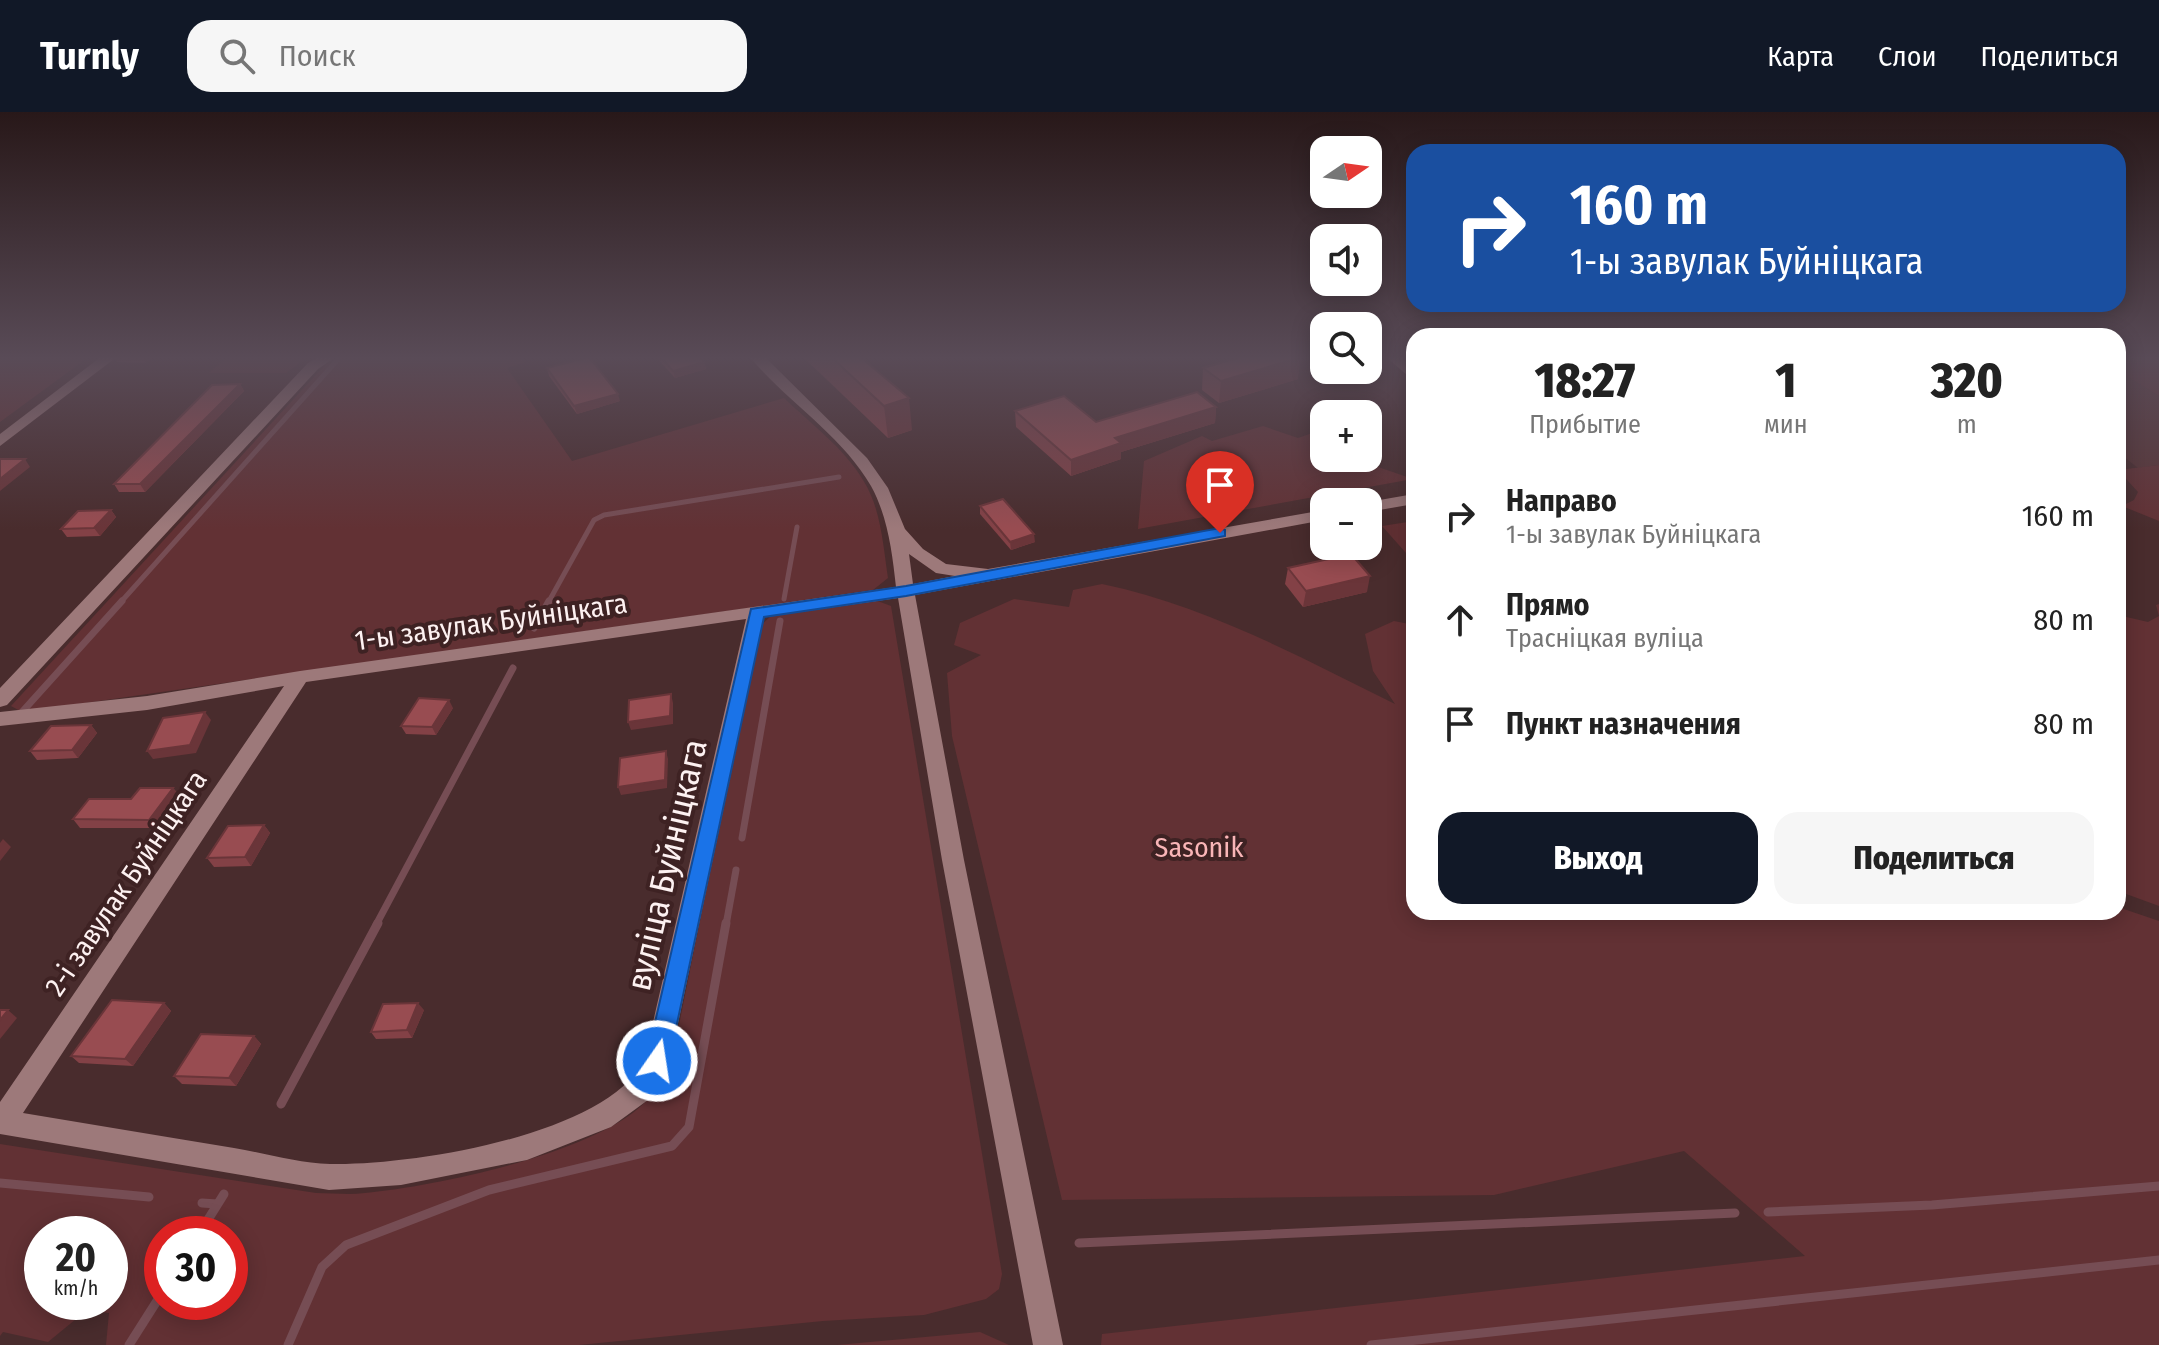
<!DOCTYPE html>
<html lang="ru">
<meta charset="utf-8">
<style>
body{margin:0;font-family:"Fira Sans Condensed",sans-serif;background:#f6f6f6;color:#222;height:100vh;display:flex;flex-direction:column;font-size:30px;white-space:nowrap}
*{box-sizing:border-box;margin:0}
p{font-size:26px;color:#767676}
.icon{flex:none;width:44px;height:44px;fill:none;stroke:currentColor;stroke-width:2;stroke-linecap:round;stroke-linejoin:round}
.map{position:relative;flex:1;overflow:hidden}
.details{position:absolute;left:1406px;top:216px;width:720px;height:592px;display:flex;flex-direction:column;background:#fff;border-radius:24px;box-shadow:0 4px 20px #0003}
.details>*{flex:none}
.top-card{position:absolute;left:1406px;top:32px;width:720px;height:168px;border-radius:24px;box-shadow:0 4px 20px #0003;background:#1a4fa0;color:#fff;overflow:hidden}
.needle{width:52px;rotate:77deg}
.buttons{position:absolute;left:1310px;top:24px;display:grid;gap:16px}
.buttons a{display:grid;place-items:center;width:72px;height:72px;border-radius:16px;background:#fff;box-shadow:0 4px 20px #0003;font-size:40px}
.speed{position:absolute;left:24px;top:1104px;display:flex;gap:16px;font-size:40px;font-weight:700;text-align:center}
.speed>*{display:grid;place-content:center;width:104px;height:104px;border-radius:50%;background:#fff;box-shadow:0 4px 20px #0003;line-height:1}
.speed small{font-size:20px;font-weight:400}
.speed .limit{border:12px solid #d22;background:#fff;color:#111}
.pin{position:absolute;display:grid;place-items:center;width:68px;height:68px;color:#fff;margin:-82px -34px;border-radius:50% 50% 50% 0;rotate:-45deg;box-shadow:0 0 8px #0007}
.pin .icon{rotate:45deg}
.me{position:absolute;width:88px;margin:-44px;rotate:13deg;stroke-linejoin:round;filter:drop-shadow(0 0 6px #0008)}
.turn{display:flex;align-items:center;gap:28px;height:168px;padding:0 32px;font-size:36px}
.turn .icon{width:104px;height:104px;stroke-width:2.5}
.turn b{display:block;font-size:56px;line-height:68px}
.eta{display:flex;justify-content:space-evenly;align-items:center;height:136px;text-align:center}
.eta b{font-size:48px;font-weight:800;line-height:56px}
.cta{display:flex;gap:16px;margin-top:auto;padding:16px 32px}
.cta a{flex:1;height:92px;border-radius:24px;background:#111827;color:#fff;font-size:32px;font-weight:800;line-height:92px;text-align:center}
.cta a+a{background:#f6f6f6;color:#222}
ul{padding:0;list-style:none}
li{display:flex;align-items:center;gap:24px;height:104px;padding:0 32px}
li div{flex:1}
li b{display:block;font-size:30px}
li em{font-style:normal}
header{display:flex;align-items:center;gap:48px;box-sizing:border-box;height:112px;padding:0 40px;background:#111827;color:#fff}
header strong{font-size:38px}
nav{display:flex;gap:44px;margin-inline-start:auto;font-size:28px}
.search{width:560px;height:72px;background:#f6f6f6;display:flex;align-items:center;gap:20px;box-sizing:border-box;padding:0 28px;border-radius:24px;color:#767676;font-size:30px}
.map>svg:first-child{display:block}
</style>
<header>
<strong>Turnly</strong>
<div class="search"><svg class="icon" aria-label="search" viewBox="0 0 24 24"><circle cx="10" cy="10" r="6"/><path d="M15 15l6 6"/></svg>Поиск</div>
<nav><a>Карта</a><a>Слои</a><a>Поделиться</a></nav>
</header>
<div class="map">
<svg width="2159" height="1233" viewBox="0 0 2159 1233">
<rect width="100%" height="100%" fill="#492c2d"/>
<path fill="#573334" d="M2118,259l41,25v69l-21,3 -20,-16z"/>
<g fill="#623134" fill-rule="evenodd">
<path d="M0,244h90l-90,66z"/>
<path d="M229,244h80l-23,17h-77z"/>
<path d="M346,244h176l4,6 -19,6 65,93 212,-63c26,25 60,50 79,82 18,28 20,65 25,98l-15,12 -851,122 -11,-6 314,-341z"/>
<path d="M2118,244h41v40l-41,-25z"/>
<path d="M1263,314l35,12 26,-9v29h28l61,21 -275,50 6,-68 58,-25 10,5z"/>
<path d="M2159,353v56l-37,-15 12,-6 4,-8 -20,-22z"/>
<path d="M1414,409v41l-32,-36z"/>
<path d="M1102,472c105,22 198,73 293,120l-22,-33 -8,-37 29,-13 20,4v287h704v-5l41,14v424h-1058l1,-11 703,-78 -121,-105 -190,44 -432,5 -110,-464 -5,-63 34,-18 -27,-10 6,-22 54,-24 55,8 4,-17z"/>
<path d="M875,488l16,6 111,668 -3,15 -13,10 -62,16 -101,6 -244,24h-473l3,-32 -22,-3 -39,32 -45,-10 -3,4v-192l316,49c16,0 33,2 49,0 73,-7 211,-37 269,-81 17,-13 26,-29 37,-47l88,-438 12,-11zM42,1122h68v68h-68zM162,1122h68v68h-68z"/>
<path d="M2159,492v302l-41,-15v-276l30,7 11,-6 -3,-11z"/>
<path d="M980,1220l29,13h-172z"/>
</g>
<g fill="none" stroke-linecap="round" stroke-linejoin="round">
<g stroke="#764d54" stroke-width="5">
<path d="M784,487l13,-72"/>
<path d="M120,491l221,-247"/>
<path d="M548,491l46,-83 10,-5 235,-38"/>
</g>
<g stroke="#764d54" stroke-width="7">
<path d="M534,516l15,-27"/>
<path d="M22,600l100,-111"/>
<path d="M742,726l38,-217"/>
<path d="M376,813l137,-257"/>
<path d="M726,813l10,-55"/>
</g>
<g stroke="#764d54" stroke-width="9">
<path d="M281,992l97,-181"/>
<path d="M0,1071l149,14"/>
<path d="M202,1091l15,1"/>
<path d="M1768,1100l164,-7 227,-19"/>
<path d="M199,1122l25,-40"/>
<path d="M1079,1131l656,-30"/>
<path d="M129,1233l33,-52"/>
<path d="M288,1233l34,-78 24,-22 143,-55 183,-44 17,-19 37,-204"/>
<path d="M1371,1233l788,-85"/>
</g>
<g fill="#9d797a" fill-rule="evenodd">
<path d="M102,244h16l-118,90v-12z"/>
<path d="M320,244h17l-19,13 -311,336 -7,2v-19l308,-325z"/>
<path d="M749,244h15l103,102 21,30 17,41 18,20 23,15 42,5 336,-59v10l-409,75 49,265 99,485h-30l-91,-485 -44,-262 -134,19 -94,444 -22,39 -37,27 -84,33 -126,25 -72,5 -329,-56v-32l284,-416 -137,24 -147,16v-14l147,-16 153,-25 596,-84c-4,-35 -8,-70 -25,-101 -29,-51 -85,-85 -122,-130zM909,442l27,19 19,3 -42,8zM746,507l-102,442c-40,75 -235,105 -314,103 -32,-1 -65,-11 -96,-16 -71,-12 -141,-23 -211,-35l283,-431z"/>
<path d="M1385,244h15l14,13v12z"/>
<path d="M1414,382v10l-46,8v-10z"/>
</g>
</g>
<g fill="#834146">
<path d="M114,244h41l-10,7 -28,-1z"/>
<path d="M655,244h43l6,6 2,7 -31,9z"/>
<path d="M802,244h57l53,74 -24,8z"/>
<path d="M547,256l73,33 -43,13 -28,-38z"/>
<path d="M1203,256l95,11 -79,24 -17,-13z"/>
<path d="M240,272l4,7 -99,101h-26l-5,-8z"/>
<path d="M1216,295l-1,16 -94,29v7l-50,17 -55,-49 -1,-16 81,11z"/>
<path d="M980,394l55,36 -24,8 -31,-36z"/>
<path d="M111,398l5,7 -16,19 -33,1 -6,-8z"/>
<path d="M1288,456l79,24 -64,15 -18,-23z"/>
<path d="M453,596l-17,27 -30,-1 -5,-8z"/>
<path d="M91,613l6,8 -19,25 -41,2 -7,-9z"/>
<path d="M173,676l7,8 -24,32h-76l-7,-9 58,-20z"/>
<path d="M264,713l6,8 -19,33 -37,1 -7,-9z"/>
<path d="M164,891l7,8 -38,55 -54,-3 -8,-7z"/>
<path d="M424,898l-12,28 -36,1 -5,-7z"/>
<path d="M254,924l7,8 -25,42 -54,-2 -8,-8z"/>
</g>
<g fill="#6a3539">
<path d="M141,244h14l-10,7z"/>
<path d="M1301,245l-3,22 -79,24 2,-22z"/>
<path d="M704,250l2,7 -31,9 -2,-7z"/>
<path d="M240,272l4,7 -99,101 -5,-8z"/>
<path d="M618,282l2,7 -43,13 -3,-8z"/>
<path d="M909,286l3,32 -24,8 -4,-32z"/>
<path d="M1216,295l-1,16 -94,29v7l-50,17v-16l44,-22z"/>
<path d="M25,347l5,8 -30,24v-12z"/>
<path d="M111,398l5,7 -16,19 -6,-8z"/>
<path d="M1034,422l1,8 -24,8 -1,-8z"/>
<path d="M1370,464l-3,16 -64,15 3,-16z"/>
<path d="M671,582l2,9v21l-42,6 -3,-8z"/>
<path d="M449,588l4,8 -17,27 -4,-8z"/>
<path d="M205,600l6,8 -15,33 -43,6 -6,-8z"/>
<path d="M91,613l6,8 -19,25 -6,-8z"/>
<path d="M666,639l2,8 -1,29 -46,7 -3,-8z"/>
<path d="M173,676l7,8 -24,32 -7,-8z"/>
<path d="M264,713l6,8 -19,33 -6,-9z"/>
<path d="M3,727l8,8 -11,14v-18z"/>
<path d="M164,891l7,8 -38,55 -8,-7z"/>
<path d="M418,891l6,7 -12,28 -5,-8z"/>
<path d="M8,898l9,8 -17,21v-19z"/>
<path d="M254,924l7,8 -25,42 -7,-8z"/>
</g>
<g fill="#984c51" stroke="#6a3539" stroke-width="2">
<path d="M660,244h38l6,6 -31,9z"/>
<path d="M830,244h29l50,42 -25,8z"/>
<path d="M1244,244h55l2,1 -80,24 -18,-13z"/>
<path d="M589,245l29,37 -44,12 -27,-38z"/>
<path d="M240,272l-100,100h-26l98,-99z"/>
<path d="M1197,280l19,15 -101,31 6,5 -50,17 -56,-49 49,-15 32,26z"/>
<path d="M0,347h25l-25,20z"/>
<path d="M1003,387l31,35 -24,8 -30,-36z"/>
<path d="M111,398l-17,18 -33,1 17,-18z"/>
<path d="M1351,442l19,22 -64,15 -18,-23z"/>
<path d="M671,582l-1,22 -42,6 1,-22z"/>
<path d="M419,586l30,2 -17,27 -31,-1z"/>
<path d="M205,600l-15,33 -43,6 16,-33z"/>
<path d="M91,613l-19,25 -42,1 21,-25z"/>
<path d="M666,639l-1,29 -47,7 2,-29z"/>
<path d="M140,676h33l-24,32 -76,-1 16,-20h42z"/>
<path d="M264,713l-19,32 -38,1 21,-32z"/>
<path d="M112,888l52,3 -39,56 -54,-3z"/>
<path d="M418,891l-11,27 -36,2 12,-28z"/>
<path d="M0,898h8l-8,10z"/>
<path d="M201,922l53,2 -25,42 -55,-2z"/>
</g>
<linearGradient id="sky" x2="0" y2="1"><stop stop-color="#281819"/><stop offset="0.59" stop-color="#594b57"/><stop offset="1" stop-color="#594b57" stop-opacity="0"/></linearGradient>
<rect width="2159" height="417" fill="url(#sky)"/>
<path fill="#1a73e8" stroke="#114b97" stroke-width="2" d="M1220,416l5,2v6l-319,60 -142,21 -95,444 -3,7 -9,3 -8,-3 -3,-7 105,-452 155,-23z"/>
<g text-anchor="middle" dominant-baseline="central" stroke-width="8" stroke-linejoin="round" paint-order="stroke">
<g font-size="28" fill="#fdf1f1" stroke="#3e2223">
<text transform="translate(491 510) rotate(-8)">1-ы завулак Буйніцкага</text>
<text transform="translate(126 771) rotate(-56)">2-і завулак Буйніцкага</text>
</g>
<g font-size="28" fill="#f9b5b7" stroke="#3e2223">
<text x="1199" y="735">Sasonik</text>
</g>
<g font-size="34" fill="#fdf1f1" stroke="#3e2223">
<text transform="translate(667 753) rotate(-77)">вуліца Буйніцкага</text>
</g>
</g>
</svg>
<div class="buttons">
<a><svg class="needle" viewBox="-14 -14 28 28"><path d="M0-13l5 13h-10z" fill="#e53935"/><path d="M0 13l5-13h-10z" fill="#767676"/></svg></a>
<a><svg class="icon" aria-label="sound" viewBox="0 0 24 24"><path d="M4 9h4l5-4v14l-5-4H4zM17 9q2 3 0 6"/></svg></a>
<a><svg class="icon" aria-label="search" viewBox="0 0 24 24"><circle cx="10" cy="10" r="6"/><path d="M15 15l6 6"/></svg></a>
<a>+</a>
<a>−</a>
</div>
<div class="speed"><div>20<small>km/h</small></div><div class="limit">30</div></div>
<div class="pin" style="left:1220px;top:421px;background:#d93025"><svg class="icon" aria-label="arrive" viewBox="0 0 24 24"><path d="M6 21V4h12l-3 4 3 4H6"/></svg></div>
<svg class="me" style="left:657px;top:949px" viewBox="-20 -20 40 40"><circle r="17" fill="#1a73e8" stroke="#fff" stroke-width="3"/><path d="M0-11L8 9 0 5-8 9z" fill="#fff"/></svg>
<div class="top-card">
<div class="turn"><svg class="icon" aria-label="right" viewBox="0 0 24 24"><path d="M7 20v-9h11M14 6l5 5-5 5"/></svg><div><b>160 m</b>1-ы завулак Буйніцкага</div></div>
</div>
<section class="details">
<div class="eta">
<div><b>18:27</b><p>Прибытие</p></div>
<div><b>1</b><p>мин</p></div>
<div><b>320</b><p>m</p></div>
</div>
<ul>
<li><svg class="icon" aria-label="right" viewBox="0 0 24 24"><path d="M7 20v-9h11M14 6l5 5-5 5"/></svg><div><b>Направо</b><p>1-ы завулак Буйніцкага</p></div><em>160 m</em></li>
<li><svg class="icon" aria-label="ahead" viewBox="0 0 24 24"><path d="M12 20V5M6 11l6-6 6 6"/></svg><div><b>Прямо</b><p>Трасніцкая вуліца</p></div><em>80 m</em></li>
<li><svg class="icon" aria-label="arrive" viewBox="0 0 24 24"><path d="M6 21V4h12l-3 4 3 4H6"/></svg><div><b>Пункт назначения</b></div><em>80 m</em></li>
</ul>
<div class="cta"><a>Выход</a><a>Поделиться</a></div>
</section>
</div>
